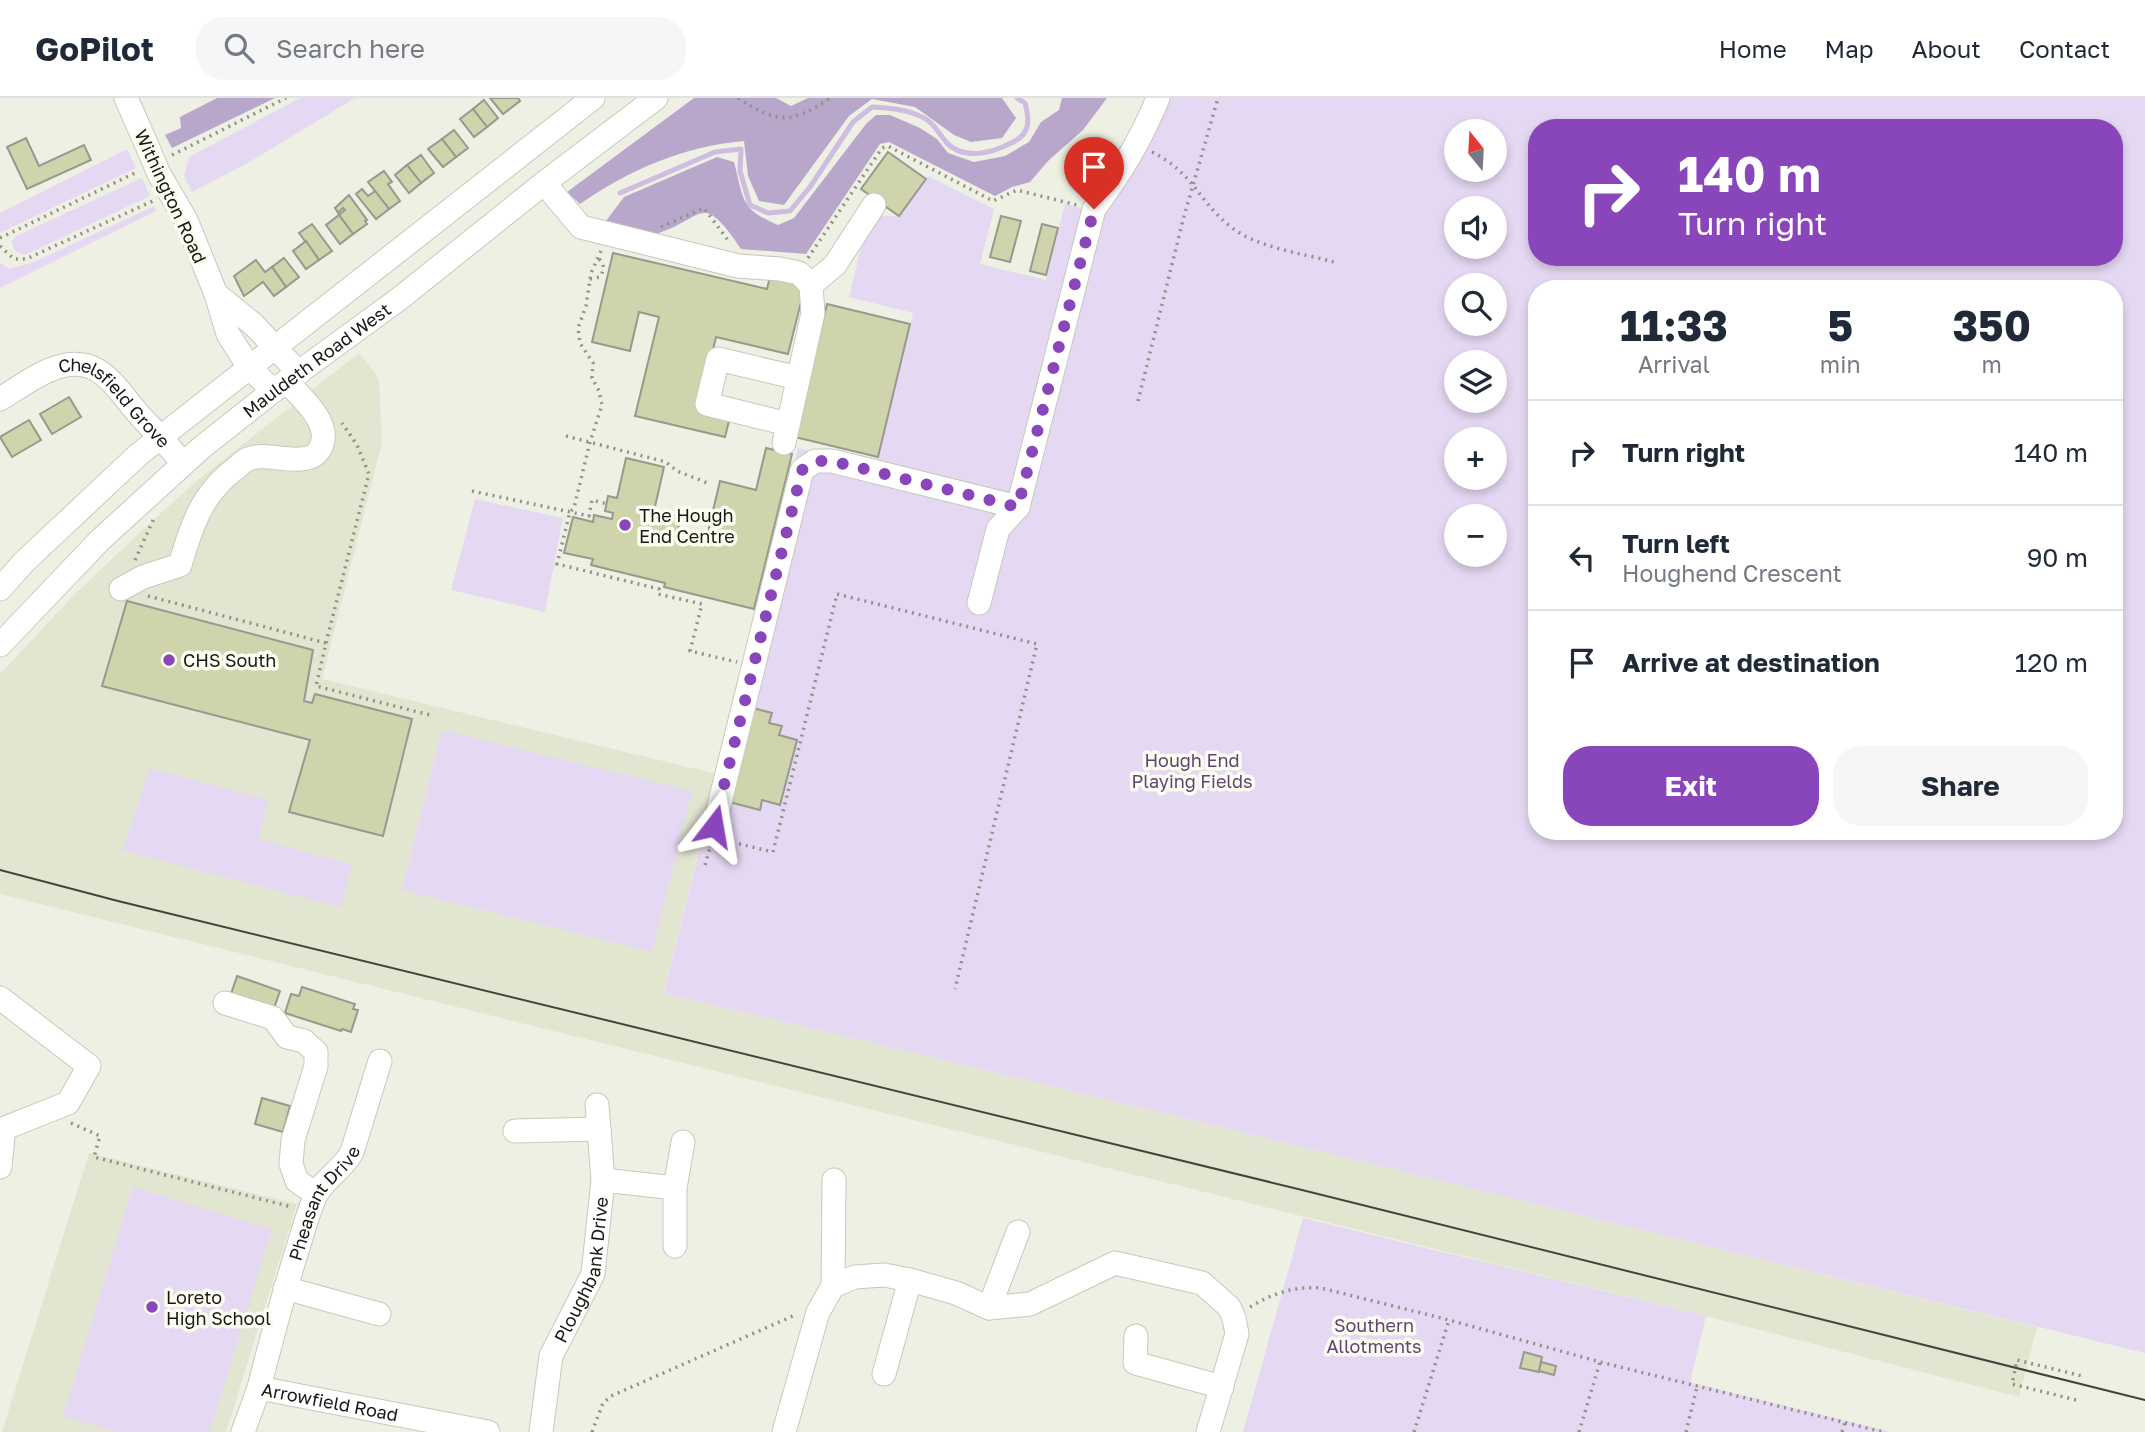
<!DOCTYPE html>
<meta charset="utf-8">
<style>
body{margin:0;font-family:"Golos Text",sans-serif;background:#f6f6f7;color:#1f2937;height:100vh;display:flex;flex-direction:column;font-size:26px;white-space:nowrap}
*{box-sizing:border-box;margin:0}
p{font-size:23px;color:#747a83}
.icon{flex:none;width:38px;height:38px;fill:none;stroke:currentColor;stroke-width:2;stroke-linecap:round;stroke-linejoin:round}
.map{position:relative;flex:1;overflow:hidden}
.side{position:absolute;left:1528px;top:182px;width:595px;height:560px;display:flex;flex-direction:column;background:#fff;border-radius:28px;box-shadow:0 4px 10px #0003}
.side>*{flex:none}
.banner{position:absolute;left:1528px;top:21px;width:595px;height:147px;border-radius:28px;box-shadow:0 4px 10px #0003;background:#8946bb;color:#fff;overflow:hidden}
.needle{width:46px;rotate:342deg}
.fabs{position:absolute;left:1444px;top:21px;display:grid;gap:14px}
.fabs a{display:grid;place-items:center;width:63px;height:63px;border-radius:50%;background:#fff;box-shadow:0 4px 10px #0003;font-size:35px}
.pin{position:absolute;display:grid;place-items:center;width:60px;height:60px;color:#fff;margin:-72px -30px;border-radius:50% 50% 50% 0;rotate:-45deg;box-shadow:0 0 7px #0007}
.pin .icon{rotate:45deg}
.me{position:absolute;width:77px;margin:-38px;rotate:14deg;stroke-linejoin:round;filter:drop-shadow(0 0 5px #0008)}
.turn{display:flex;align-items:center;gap:24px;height:147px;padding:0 35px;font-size:32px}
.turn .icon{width:91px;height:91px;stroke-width:2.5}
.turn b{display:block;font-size:49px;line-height:60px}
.eta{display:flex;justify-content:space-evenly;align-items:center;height:119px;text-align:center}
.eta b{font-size:42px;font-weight:700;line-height:49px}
.cta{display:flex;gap:14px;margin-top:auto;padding:14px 35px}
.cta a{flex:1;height:80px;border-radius:28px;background:#8946bb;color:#fff;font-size:28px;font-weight:700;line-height:80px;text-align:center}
.cta a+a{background:#f6f6f7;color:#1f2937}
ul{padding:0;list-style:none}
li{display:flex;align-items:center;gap:21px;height:105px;padding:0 35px;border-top:2px solid #e0e1e3}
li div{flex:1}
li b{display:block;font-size:26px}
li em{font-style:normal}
header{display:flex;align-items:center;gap:42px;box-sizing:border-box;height:98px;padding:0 35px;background:#fff;border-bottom:2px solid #e0e1e3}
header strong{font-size:33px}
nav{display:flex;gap:38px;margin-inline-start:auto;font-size:24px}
.search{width:490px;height:63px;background:#f6f6f7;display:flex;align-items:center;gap:18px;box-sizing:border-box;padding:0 24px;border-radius:28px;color:#747a83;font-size:26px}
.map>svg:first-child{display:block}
</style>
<header>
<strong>GoPilot</strong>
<div class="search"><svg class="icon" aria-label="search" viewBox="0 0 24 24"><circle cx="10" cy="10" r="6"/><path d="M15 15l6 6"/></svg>Search here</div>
<nav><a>Home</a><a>Map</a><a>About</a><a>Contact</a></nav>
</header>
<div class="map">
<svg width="2145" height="1334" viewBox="0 0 2145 1334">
<rect width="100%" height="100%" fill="#eef0e3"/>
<g fill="#e2e5d0">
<path d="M359,255l17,21 3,8 3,60 -60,237 395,95 -53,219 479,115 894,219 -18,70 -313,-81 -1706,-422v-220l75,-80 76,-72 48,-43z"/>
<path d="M89,1055l208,51 -71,228h-224z"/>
</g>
<g fill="#e5d8f2" fill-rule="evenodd">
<path d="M300,0h55l-109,66 -54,28 -8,-16 5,-19z"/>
<path d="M1147,0h998v1255l-1002,-245 -479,-115 134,-545 77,18 38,-153 -64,-16 15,-61 11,-20h24l29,-40 66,33 -14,55 66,16 19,-76 17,4 45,-66zM1536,30h578v129h-578zM1456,33h38v39h-38zM1456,110h38v39h-38zM1456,187h38v39h-38zM1536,191h578v542h-578zM1456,264h38v39h-38zM1456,341h38v39h-38zM1456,418h38v39h-38z"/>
<path d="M127,51l9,19 -136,65v-20z"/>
<path d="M142,80l8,18 -125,59c-9,-2 -12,-5 -13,-14l4,-5z"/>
<path d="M154,108l2,5 -156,77v-25l10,6 24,-7z"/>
<path d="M475,401l88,19 -18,94 -94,-22z"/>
<path d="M442,632l250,61 -40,161 -250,-62z"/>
<path d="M149,670l119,32 -9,39 93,26 -11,42 -218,-56z"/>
<path d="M133,1089l139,42 -62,203h-94l-53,-16z"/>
<path d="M1303,1120l403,98 -16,66 201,50h-648z"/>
</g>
<g fill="#b9a7cb">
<path d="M217,0h58l-103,50 -7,-13 16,-7 -1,-11z"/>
<path d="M694,0h82l15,8 17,-8h194l14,20 -14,20 -31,4 -17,-7 -39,-28 -43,-8 -23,17 -65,89 -25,-4 -11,-25 -4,-35c-60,5 -115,29 -164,63l-13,-12z"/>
<path d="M1062,0h45l-24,32 -34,30 -19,22 -18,5 -17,9 -106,-54 -9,2 -74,110 -65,-5c-42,-62 -36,-28 -89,-14 -11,2 -37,-8 -49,-10l21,-28 93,-40 17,5c10,38 6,47 44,63l16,-7 72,-94 10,-9h14l30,13 17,11 11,14 26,9 31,-6 24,-14 12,-20 18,-12z"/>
</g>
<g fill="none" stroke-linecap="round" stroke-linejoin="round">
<path stroke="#cebce1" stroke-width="5" d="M620,95l95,-41 26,-3 -1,22 10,34 18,8 22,-2 20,-24 43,-65 19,-15c16,1 33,2 48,9 13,5 17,15 26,26 17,19 46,11 65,1 19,-8 19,-22 14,-40l-8,-5"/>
</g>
<g fill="#cfd4ac" stroke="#98998d" stroke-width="2">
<path d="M490,0h28l2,3 -17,13z"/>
<path d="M484,2l14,18 -11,9 -14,-18z"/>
<path d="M473,11l14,18 -13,10 -14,-18z"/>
<path d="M454,32l14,18 -12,9 -14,-18z"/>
<path d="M26,40l13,28 45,-21 7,15 -64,29 -20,-42z"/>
<path d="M442,41l14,18 -13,10 -15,-18z"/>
<path d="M888,54l38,27 -27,37 -38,-27z"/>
<path d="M421,57l13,18 -13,10 -14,-18z"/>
<path d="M407,67l14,18 -12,10 -14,-18z"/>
<path d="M384,73l8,11 -4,2 12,17 -11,8 -21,-27z"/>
<path d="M362,91l6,7 7,-5 14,18 -13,10 -20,-25z"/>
<path d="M349,97l18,25 -2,1 2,3 -14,10 -14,-19 6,-5 -2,-2 -5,5 -3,-5z"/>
<path d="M339,117l14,19 -13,10 -14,-19z"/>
<path d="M1001,118l20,5 -11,41 -20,-5z"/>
<path d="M312,126l20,27 -13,9 -20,-27z"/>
<path d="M1042,126l16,4 -12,47 -16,-4z"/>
<path d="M306,143l13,19 -13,9 -13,-18z"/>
<path d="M613,155l154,36 3,-12 35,9 -17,68 -72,-17 -16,69 31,7 -6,24 -90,-21 24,-99 -20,-5 -9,39 -38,-9z"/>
<path d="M284,160l15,19 -13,10 -14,-20z"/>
<path d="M256,162l9,12 7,-5 14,20 -12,9 -11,-14 -19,14 -10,-20z"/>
<path d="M827,206l83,20 -32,133 -83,-20z"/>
<path d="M69,299l12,20 -29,17 -12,-20z"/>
<path d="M29,322l12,20 -29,17 -12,-20z"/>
<path d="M766,350l26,6 -38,155 -90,-22 1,-4 -74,-18 2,-6 -29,-6 9,-36 20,5 1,-7 18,4 1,-6 -8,-2 3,-15 9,2 9,-40 38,9 -10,44 27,6 -3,12 29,7 13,-55 36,9z"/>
<path d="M127,503l186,49 -9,51 8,2 3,-9 97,25 -29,117 -94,-24 21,-72 -208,-54z"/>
<path d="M749,609l23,6 -3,10 13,3 -3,9 18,5 -17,65 -18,-5 -2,10 -35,-9z"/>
<path d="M237,878l43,15 -6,17 -43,-14z"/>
<path d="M302,889l53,17 -2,5 5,1 -7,22 -9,-3 -1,2 -56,-18 6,-19 8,2z"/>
<path d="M262,1000l28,8 -7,26 -28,-8z"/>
<path d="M1524,1254l18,5 -3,15 -19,-4z"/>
<path d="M1541,1264l15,4 -2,9 -15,-4z"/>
</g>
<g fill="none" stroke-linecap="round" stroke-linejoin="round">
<g stroke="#c7c9bc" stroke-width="25">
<g id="minor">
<path d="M126,0l22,50"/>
<path d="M159,76l27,46 30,74 12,40 21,33 24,24"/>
<path d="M544,85l37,44 157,39 42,3 19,4 12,12 2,28 -29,130"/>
<path d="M811,187l24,-20 39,-60"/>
<path d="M216,196l38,31 45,48"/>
<path id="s1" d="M0,301c17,-10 34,-23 52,-30 49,-19 64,22 91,50 14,15 28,29 40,45"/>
<path d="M788,326l-81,-20 11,-45 80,19"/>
<path d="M0,491l24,-27 114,-107 455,-357"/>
<path d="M121,491l22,-12 37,-12c11,-38 22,-72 55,-96 4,-3 8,-8 13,-10 18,-7 40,4 59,-1 7,-1 13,-7 15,-14 8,-22 -21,-47 -35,-62"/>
<path d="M979,505l19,-74 20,-22 76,-298c27,-37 47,-69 64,-111"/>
<path id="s2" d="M0,547l100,-105 101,-92 72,-57 126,-92 145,-116 112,-85"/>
<path d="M714,728l88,-356 13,-9h17l186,46"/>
<path d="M0,900l89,68 -21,37 -68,27"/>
<path d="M225,905l48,15 14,19 17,4 12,11v14l-23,74 -2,24 6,17 19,13"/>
<path d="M515,1033l84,-2"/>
<path d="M0,1034l3,4 -3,31"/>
<path d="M603,1082l72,8"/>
<path d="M675,1148v-58l8,-46"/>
<path d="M833,1188l1,-106"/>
<path d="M285,1190l94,26"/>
<path d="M989,1210l29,-76"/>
<path d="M1136,1238l-1,27 87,24"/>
<path d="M884,1276l26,-94"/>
<path id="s3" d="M259,1290c12,-47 24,-94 39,-140 5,-17 10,-35 17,-51 8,-18 28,-27 37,-45l28,-91"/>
<path id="s4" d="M243,1334l16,-44 229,44"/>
<path id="s5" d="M541,1334l10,-76 42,-82 10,-94 -6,-75"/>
<path d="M784,1334l34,-120 15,-26 22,-9 29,-2 26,5 46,13 33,15 41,-4 85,-41 87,20 27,24 5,11 3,16 -29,98"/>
</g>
</g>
<g stroke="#909188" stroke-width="3.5" stroke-dasharray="2 5" stroke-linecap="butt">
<path d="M738,0c40,26 53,26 92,0"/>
<path d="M1152,54c42,21 46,49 79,75 27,21 70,26 103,35"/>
<path d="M172,57l114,-57"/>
<path d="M661,129l43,-19 26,35"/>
<path d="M0,140l137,-66"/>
<path d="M0,148l14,13h12l129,-59"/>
<path d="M601,153l-10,22 -5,33 -8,22 2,15 13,20 -1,15 7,13 3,14 -12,37 -16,66 -4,4 -13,52 102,25 -1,5 44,10 -12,47 47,11"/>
<path d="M808,160l74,-110 6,-2 105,55 24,-11 60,15"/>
<path d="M590,181l10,-2c4,-7 5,-12 -1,-18"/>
<path d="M1138,303l45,-181 35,-122"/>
<path d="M566,338l100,26 11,9 33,13"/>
<path d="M472,393l117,25 3,-16 15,4"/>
<path d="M135,462l20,-44"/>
<path d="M148,498l178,47 -10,43 114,29"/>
<path d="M326,545l43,-169 -12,-29 -15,-22"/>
<path d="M725,745l15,1 33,8 64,-258 200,50 -82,345"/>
<path d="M705,767l4,-14 5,-5"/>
<path d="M71,1025l29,13 -6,21 198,50"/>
<path d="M1250,1209c23,-14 45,-21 71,-19l128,32 151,42 283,70"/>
<path d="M2076,1302l-64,-16 5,-24 65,16"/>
<path d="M592,1334l11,-29 8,-7 182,-80"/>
<path d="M1414,1334l35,-112"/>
<path d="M1579,1334l21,-70"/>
<path d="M1686,1334l11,-45"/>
<path d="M1842,1334l3,-10"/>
</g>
<use href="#minor" stroke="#fff" stroke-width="23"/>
<path stroke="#42433c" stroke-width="2" d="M0,772l118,31 1180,288 847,211"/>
<g stroke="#c7c9bc" stroke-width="25" stroke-linecap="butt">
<path id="minor-bridge" d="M148,50l11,26"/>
</g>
<use href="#minor-bridge" stroke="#fff" stroke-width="23"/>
</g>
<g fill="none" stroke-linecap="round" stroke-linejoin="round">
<path stroke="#8946bb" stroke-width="12" stroke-dasharray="0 21.6" d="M714,728l88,-356 14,-9h16l186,46 76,-298"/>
</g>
<g fill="#8946bb" stroke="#fcfdf0" stroke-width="2.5">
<circle cx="625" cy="427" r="7"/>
<circle cx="169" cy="562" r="7"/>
<circle cx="152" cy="1209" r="7"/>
</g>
<g text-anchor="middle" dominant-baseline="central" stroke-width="7" stroke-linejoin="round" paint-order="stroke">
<g font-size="18" fill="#181914" stroke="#fcfdf0">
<text transform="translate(171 98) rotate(65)">Withington Road</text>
<text stroke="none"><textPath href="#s2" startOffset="427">Mauldeth Road West</textPath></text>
<text stroke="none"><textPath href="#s1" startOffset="138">Chelsfield Grove</textPath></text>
<text stroke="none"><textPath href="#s3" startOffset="198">Pheasant Drive</textPath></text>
<text stroke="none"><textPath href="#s5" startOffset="170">Ploughbank Drive</textPath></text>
<text stroke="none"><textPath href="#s4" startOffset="119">Arrowfield Road</textPath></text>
</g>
<g font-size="18" fill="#181914" stroke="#fcfdf0" text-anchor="start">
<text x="639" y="417">The Hough<tspan x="639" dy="21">End Centre</tspan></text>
<text x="183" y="562">CHS South</text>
<text x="166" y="1199">Loreto<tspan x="166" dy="21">High School</tspan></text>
</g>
<g font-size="18" fill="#5e4476" stroke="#fcfdf0">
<text x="1192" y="662">Hough End<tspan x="1192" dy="21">Playing Fields</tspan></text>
<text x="1374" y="1227">Southern<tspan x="1374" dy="21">Allotments</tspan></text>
</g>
</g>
</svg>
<div class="fabs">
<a><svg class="needle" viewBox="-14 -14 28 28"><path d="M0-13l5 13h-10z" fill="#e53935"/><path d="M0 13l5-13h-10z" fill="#747a83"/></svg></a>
<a><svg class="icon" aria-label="sound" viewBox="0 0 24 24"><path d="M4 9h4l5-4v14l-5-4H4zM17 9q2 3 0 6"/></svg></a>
<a><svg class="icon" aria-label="search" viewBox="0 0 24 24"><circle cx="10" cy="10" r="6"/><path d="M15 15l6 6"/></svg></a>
<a><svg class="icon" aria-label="layers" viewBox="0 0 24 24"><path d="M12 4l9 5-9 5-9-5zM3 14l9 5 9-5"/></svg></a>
<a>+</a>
<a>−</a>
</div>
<div class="pin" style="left:1094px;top:111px;background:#d93025"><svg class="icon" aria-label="arrive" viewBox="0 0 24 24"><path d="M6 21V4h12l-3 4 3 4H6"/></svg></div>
<svg class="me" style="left:714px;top:728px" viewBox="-20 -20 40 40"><path d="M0-17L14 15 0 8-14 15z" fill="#8946bb" stroke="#fff" stroke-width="4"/></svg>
<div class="banner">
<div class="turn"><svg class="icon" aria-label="right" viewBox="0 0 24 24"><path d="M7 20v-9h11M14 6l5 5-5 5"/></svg><div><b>140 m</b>Turn right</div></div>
</div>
<section class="side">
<div class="eta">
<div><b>11:33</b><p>Arrival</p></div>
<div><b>5</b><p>min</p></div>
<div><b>350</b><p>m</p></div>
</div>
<ul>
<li><svg class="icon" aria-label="right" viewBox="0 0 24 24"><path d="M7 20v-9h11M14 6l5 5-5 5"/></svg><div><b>Turn right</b></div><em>140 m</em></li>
<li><svg class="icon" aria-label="left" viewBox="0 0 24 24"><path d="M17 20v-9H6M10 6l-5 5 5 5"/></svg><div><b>Turn left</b><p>Houghend Crescent</p></div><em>90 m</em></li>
<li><svg class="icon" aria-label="arrive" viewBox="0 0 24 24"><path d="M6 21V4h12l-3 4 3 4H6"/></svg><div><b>Arrive at destination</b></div><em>120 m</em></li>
</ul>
<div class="cta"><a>Exit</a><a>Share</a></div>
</section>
</div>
